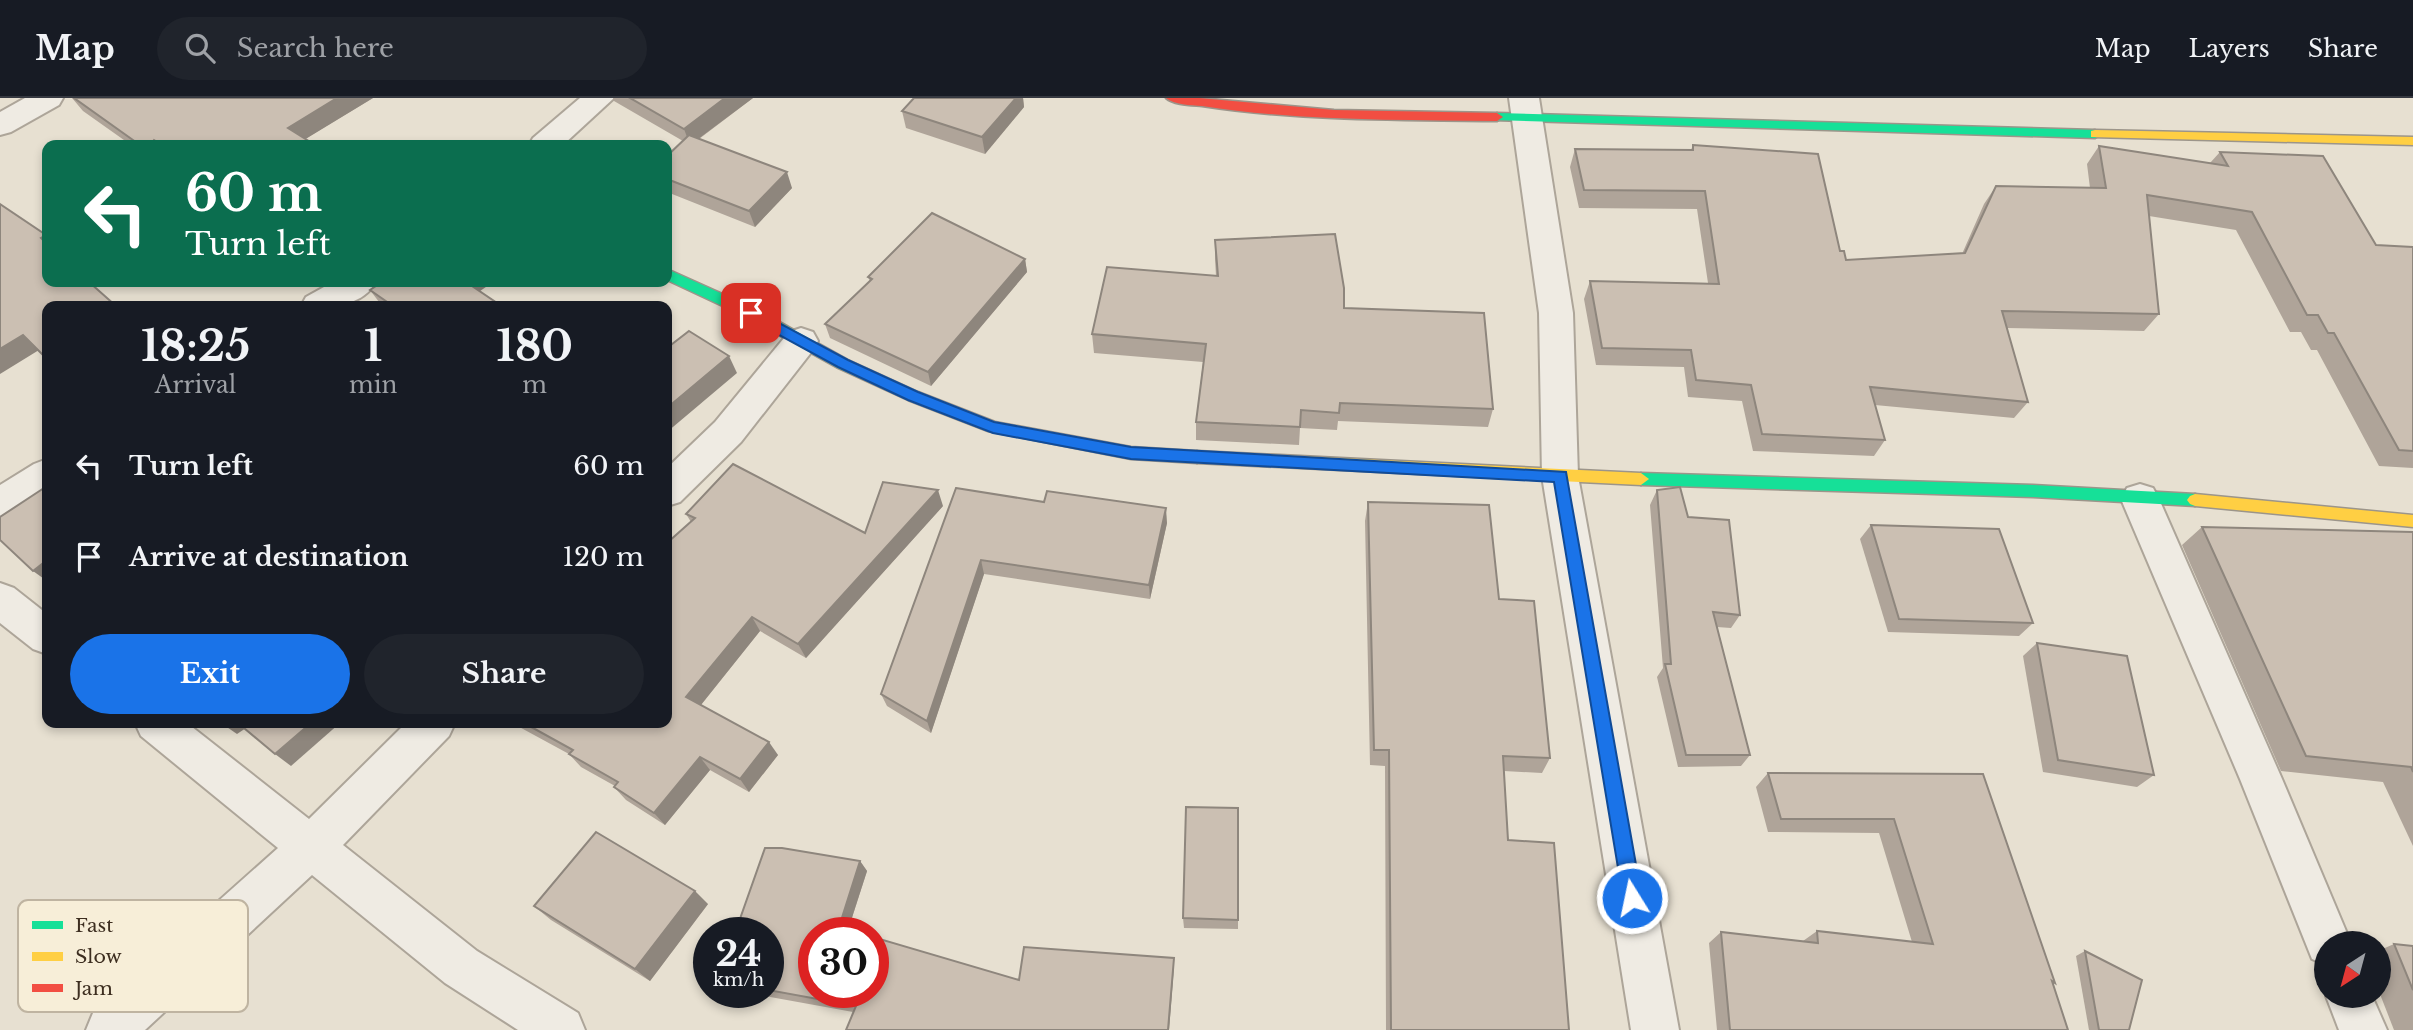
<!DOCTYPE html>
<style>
body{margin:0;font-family:"Libre Baskerville",serif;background:#20242c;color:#f1f3f6;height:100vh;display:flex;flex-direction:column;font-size:26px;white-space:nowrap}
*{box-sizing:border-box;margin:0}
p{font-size:23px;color:#9ea1a6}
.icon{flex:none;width:38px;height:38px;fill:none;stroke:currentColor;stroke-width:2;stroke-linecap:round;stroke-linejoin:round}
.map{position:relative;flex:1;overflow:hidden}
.drawer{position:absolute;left:42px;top:203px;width:630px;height:427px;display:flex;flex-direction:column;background:#171b24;border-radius:14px;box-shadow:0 4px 10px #0003}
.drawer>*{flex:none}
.guide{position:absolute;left:42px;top:42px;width:630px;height:147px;border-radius:14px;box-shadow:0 4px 10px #0003;background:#0b6e4f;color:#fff;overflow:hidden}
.needle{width:46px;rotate:216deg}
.tools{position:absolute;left:2314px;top:833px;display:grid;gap:14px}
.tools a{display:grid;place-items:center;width:77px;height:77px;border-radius:50%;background:#171b24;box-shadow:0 4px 10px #0003;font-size:35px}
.speed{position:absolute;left:693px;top:819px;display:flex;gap:14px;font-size:35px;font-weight:700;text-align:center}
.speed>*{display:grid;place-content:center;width:91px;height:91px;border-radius:50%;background:#171b24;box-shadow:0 4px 10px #0003;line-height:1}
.speed small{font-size:18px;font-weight:400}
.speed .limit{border:10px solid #d22;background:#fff;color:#111}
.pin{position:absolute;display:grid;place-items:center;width:60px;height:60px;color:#fff;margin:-30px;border-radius:14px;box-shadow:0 4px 10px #0006}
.me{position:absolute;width:77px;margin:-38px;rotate:350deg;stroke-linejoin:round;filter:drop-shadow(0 0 5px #0008)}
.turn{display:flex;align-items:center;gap:24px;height:147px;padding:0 28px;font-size:32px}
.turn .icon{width:91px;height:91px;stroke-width:2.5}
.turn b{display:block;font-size:49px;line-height:60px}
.eta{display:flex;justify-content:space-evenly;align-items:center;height:119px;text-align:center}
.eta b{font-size:42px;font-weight:700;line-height:49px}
.primary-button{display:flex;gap:14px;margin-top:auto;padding:14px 28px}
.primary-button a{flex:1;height:80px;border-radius:42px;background:#1a73e8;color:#fff;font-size:28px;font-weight:700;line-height:80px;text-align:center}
.primary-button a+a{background:#20242c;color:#f1f3f6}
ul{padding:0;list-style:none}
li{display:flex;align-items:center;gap:21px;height:91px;padding:0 28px}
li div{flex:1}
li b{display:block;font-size:26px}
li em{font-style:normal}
header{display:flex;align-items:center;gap:42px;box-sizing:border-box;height:98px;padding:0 35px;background:#171b24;border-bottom:2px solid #363941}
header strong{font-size:33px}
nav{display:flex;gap:38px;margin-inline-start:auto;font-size:24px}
.search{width:490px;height:63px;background:#20242c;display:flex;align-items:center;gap:18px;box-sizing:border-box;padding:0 24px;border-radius:38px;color:#9ea1a6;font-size:26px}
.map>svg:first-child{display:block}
</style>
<header>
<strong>Map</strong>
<div class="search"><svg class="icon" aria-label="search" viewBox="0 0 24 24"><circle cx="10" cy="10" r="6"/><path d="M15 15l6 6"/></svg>Search here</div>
<nav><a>Map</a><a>Layers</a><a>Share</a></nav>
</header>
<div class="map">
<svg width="2413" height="932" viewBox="0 0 2413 932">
<rect width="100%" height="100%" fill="#e7e0d1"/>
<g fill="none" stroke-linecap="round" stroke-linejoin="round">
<g stroke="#ada599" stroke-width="4">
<g id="street">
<path d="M25,0h38l-4,7 -48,27 -11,3v-23z"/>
<path d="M580,0h34l-51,47h-34l4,-7z"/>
<path d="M1509,0h30l34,215 5,163 101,554h-48l-89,-554 -3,-163z"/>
<path d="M333,184h43c-16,27 -47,24 -75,24l5,-9z"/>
<path d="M801,230l12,4 5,9 -5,9 -72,92 -61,60 -13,4v-38l48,-46 74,-90z"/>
<path d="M47,361v34l-34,22 -13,4v-34l34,-21z"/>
<path d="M2140,386l13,4 6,11 123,280 69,164h-25v22l-14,-6 -72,-180 -119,-280 6,-11z"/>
<path d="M0,485l14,5 33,26v40l-14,-5 -33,-26z"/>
<path d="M135,625h52l122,96 97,-96h49l-6,13 -106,109 134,106 101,62 7,17h-67l-73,-47 -133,-108 -167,155h-59l7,-17 185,-165 -137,-112z"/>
<path d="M2326,898h46l15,34h-48z"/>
</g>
</g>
<g stroke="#9c958a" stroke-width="3">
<g id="fast">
<path d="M1497,15l598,17 6,4 -6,4 -602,-18 -2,-3z"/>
<path d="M667,171l89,40 92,51 70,32 77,30 136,25 66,4 7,6 -7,6 -66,-4 -143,-28 -80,-31 -70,-32 -92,-51 -79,-37z"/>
<path d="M1641,375l392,12 162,9 5,2 3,4 -3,4 -5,2 -162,-9 -392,-12 -8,-6z"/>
</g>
</g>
<g stroke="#9c958a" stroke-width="3">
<g id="slow">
<path d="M2095,32l318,7v8l-322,-8v-6z"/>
<path d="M1197,353l444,22 8,6 -8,6 -444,-22 -7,-6z"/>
<path d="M2195,396l218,21v12l-218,-21 -5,-2 -3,-4 3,-4z"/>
</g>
</g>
<g stroke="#9c958a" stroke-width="3">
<path id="jam" d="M1166,0h33l135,12 163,3 6,4 -6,4c-98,-1 -198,0 -295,-15 -11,-1 -28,-1 -36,-8z"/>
</g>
<use href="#street" fill="#efebe3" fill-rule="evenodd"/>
<use href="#fast" fill="#16e098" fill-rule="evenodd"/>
<use href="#slow" fill="#ffcf43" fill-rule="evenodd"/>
<use href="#jam" fill="#f24e42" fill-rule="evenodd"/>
</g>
<g fill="#afa499">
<path d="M72,0h301l-68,41 10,6h-184l-48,-34z"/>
<path d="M613,0h140l-54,41 93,49 -37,39 -88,-35v-36l16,-15 -69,-40z"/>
<path d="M914,0h109l1,9 -39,47 -79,-26 -4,-17z"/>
<path d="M1693,47l147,106 6,9 116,-6 22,-50 12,-18 94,2 -3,-24 12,-18 111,17 10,-11 156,93 37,2v221l-34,-2 -62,-116h-6l-10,-18h-11l-54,-102 -87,-14 10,98 -15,17 -137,-3 21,74 -14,16 -139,-13 10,35 -11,16 -121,-5 -11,-50 -54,-4 -4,-30 -88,-2 -12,-66 6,-18 118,2 -11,-74 -118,-1 -9,-41 5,-18 116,1z"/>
<path d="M1215,142l129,68 149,101 -5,18 -150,-6 -1,9 -37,-2 -1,17 -103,-5v-18l7,-60 -109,-9 -2,-19 124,-58 -1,-17z"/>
<path d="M1025,161l2,13 -96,114 -101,-48 -5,-14 45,-43 -2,-4z"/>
<path d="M370,192l110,1 17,12 2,3h-117z"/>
<path d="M956,390l211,35 -17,76 -166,-25 -53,159 -44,-27 -6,-12z"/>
<path d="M1657,392l31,27 52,98 -9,13 -14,-1 33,128 -9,11 -63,1 -21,-90 6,-9 -13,-163z"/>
<path d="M1368,404l131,97 51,159 -8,15 -38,-2 4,69 61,190h-183l-1,-264 -15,-1 -5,-244z"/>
<path d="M943,408l-137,152 -46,-27 -59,74 77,50 -29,37 -39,-22 -45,55 -39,-25 -12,-13 1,-1 -34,-19 -12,-13 -57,-31h155l24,-201 -5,-8 179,19z"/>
<path d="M1871,427l162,98 -14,13 -131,-4 -28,-93z"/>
<path d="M2202,429l211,5v314l-30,-64 -102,-11 -99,-226z"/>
<path d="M2037,545l117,132 -17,12 -94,-15 -20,-116z"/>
<path d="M1768,675l215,1 72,209 -2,1 15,46h-351l-8,-87 12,-11 82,9 14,-10 95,11 -33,-109 -111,-1 -12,-45z"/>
<path d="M860,763l7,10 -19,59 171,50 155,-13 -321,45 -110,-20h25v-59z"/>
<path d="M708,806l-58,77 -99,-61 -17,-14z"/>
<path d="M1183,820l55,2v9l-54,-1z"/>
<path d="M2394,846l19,2v84h-19l-16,-41v-38z"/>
<path d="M2085,853l44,79h-40l-13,-74z"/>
</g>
<g fill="#8e867d">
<path d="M337,0h36l-74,45 -11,-15z"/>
<path d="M725,0h28l-63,47 -6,-16z"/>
<path d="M1016,0h7l1,9 -39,47 -3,-17z"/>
<path d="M154,42l5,5h-9z"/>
<path d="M787,74l5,16 -37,39 -6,-16z"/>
<path d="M46,137l1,2v8l-6,-7z"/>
<path d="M1025,161l2,13 -96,114 -3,-14z"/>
<path d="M463,184h30l-20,14z"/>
<path d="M23,237l16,15 -39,24v-25z"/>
<path d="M729,258l8,17 -70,59v-24z"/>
<path d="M938,392l5,16 -137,152 -8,-14z"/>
<path d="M1166,410l1,15 -17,76 -1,-14z"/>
<path d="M47,462v21l-14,-10z"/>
<path d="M981,462l3,14 -53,159 -4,-12z"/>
<path d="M752,519l8,14 -64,80 -10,-14z"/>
<path d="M221,625h18l7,5 -9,6z"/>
<path d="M311,625h29l-49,43 -16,-12z"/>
<path d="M769,644l9,13 -29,37 -9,-13z"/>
<path d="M700,659l10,13 -45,55 -11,-12z"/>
<path d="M860,763l7,10 -20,62 -8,-6z"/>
<path d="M695,793l13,13 -58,77 -15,-12z"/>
<path d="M1174,860v9l-5,63h-1z"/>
</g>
<g fill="#cbbfb2" stroke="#8e867d" stroke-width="2">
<path d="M74,0h263l-49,30 27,17h-153l-8,-5 -4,5h-10z"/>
<path d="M630,0h95l-41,31z"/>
<path d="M914,0h102l-34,39 -80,-26z"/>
<path d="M689,37l98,37 -38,39 -82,-32v-23z"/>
<path d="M1693,47l125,9 22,97h4l2,9 119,-7 31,-67 110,2 -7,-42 129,20 -8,-14 103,4 53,89 37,2v204l-14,-1 -65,-117h-6l-10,-18h-11l-55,-103 -105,-17 12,119 -157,-3 26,91 -158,-15 15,53 -123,-6 -11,-49 -55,-5 -5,-30 -89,-2 -12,-67 129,3 -14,-93 -121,-1 -9,-41 118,1z"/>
<path d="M0,106l46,31 -5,3 6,6v38h42l27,24h-69v53l-24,-24 -23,14z"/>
<path d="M932,115l93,46 -97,113 -103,-48 47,-45 -4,-2z"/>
<path d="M1335,136l9,54v20l140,5 9,96 -153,-6 -1,10 -38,-3 -1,17 -104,-5 10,-78 -114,-10 15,-67 111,9 -3,-36z"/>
<path d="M382,184h84l31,21 -5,3h-99l-23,-16z"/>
<path d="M689,233l40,25 -62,52v-60z"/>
<path d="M733,366l132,69 18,-51 55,8 -140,154 -46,-27 -66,80 83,45 -29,37 -40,-22 -46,56 -40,-26 4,-5 -49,-28 4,-4 -49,-27h143v-180l28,-25 -9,-4z"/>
<path d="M47,388v74l-14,11 -33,-31v-23z"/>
<path d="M1680,389l8,30 41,3 11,95 -27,-3 37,143h-64l-21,-91h6l-14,-174z"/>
<path d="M956,390l88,14 3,-11 119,17 -17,77 -168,-25 -54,161 -46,-27z"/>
<path d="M1368,404l121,3 10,94 35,2 16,157 -47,-2 5,84 46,3 15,187h-178l-2,-280h-15z"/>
<path d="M1871,427l128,4 34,94 -134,-4z"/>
<path d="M2202,429l211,5v240l-2,-5 -105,-11z"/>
<path d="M2037,545l90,13 27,119 -96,-15z"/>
<path d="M238,625h73l-36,31z"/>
<path d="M1768,675l215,1 72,209 -3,-2 16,49h-338l-9,-98 97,11 -1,-12 116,13 -39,-125h-113z"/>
<path d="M1186,709l52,1v112l-55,-2z"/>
<path d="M596,734l99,59 -60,78 -101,-63z"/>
<path d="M765,750h17l78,13 -21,66 19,6h-44v59h59v-55l146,43 5,-33 150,11 -6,72h-322l10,-24 -88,-16v-57h-33z"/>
<path d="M2394,846l19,2v44z"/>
<path d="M2085,853l57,29 -13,50h-30z"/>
</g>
<path fill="#1a73e8" stroke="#114b97" stroke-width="2" d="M751,210l97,52 70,32 76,30 137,25 435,25 76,426 -3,6 -7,3 -6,-3 -3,-6 -69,-416 -423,-23 -138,-26 -85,-33 -70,-33 -92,-50v-8z"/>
<rect x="18" y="802" width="230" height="112" rx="10" fill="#f7eed8" stroke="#bfb4a1" stroke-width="2"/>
<rect x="32" y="823" width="31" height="8" fill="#16e098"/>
<rect x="32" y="854" width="31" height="9" fill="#ffcf43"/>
<rect x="32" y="886" width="31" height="8" fill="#f24e42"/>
<g font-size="19" fill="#3d2e20">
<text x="75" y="834">Fast</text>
<text x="75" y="865">Slow</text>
<text x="75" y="897">Jam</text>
</g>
</svg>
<div class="tools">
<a><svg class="needle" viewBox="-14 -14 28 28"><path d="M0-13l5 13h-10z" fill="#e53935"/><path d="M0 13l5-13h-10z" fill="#9ea1a6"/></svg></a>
</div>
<div class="speed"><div>24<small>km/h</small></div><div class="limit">30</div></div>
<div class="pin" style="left:751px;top:215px;background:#d93025"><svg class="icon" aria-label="arrive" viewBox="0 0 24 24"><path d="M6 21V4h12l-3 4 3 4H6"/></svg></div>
<svg class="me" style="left:1632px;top:800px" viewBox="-20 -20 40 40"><circle r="17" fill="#1a73e8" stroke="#fff" stroke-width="3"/><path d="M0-11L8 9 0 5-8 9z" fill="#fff"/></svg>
<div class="guide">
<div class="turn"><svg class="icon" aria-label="left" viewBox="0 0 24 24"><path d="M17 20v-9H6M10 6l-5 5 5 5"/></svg><div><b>60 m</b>Turn left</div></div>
</div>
<section class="drawer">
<div class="eta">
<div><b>18:25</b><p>Arrival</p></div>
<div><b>1</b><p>min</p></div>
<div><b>180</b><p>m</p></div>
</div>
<ul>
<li><svg class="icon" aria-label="left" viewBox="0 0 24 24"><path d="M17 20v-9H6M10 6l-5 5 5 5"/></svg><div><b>Turn left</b></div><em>60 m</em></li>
<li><svg class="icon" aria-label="arrive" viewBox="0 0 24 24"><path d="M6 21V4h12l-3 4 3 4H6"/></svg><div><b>Arrive at destination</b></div><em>120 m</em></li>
</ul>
<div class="primary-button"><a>Exit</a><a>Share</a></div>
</section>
</div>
